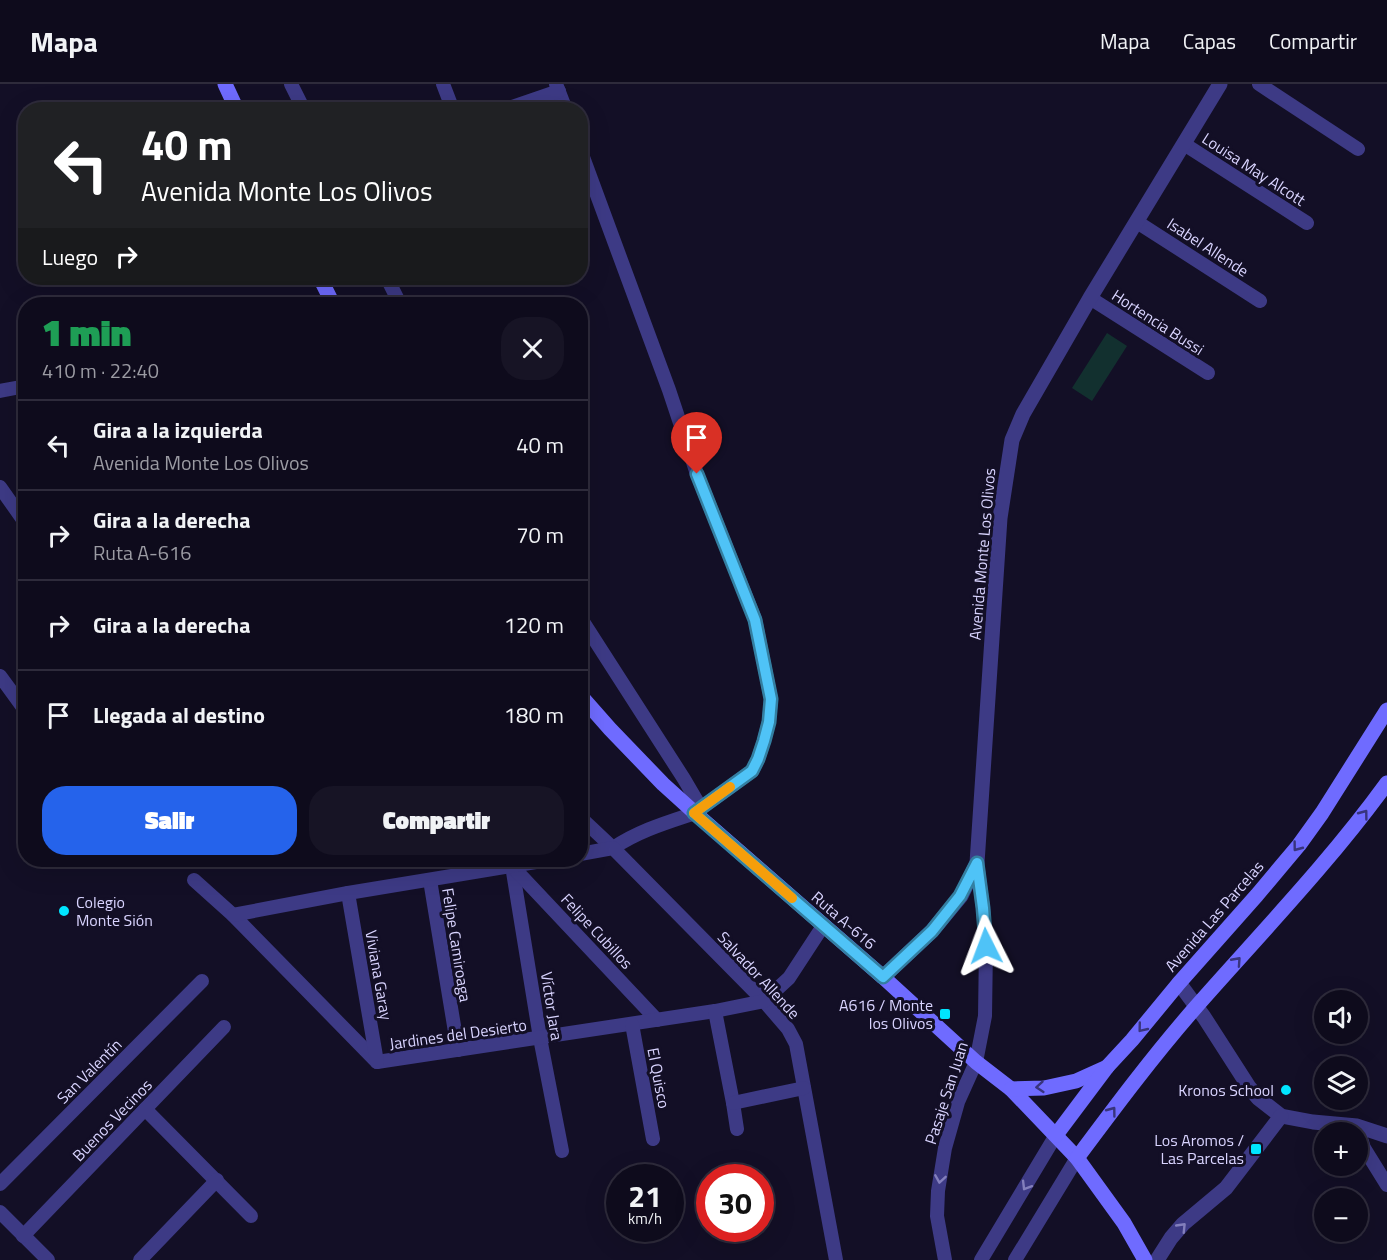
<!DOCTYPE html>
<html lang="es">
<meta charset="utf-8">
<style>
body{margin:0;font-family:"Titillium Web",sans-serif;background:#171425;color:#f1f3f6;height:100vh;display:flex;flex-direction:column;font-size:22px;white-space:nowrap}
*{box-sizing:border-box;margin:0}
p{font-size:20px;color:#9b9ba3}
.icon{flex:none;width:33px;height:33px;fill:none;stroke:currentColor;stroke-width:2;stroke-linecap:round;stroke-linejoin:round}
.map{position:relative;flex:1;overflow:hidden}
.side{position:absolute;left:18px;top:213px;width:570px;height:570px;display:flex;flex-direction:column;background:#0e0b1c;border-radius:24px;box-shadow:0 6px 24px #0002,0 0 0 2px #2e2b3b}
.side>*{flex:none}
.banner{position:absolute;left:18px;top:18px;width:570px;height:183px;border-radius:24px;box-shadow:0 6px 24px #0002,0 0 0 2px #2e2b3b;background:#202124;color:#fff;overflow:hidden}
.tools{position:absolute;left:1314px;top:906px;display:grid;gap:12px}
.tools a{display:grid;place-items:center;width:54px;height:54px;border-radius:50%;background:#0e0b1c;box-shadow:0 6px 24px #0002,0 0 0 2px #2e2b3b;font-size:30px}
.speed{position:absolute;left:606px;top:1080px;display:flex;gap:12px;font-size:30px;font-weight:700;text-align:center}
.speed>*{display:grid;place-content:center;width:78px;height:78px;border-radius:50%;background:#0e0b1c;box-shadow:0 6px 24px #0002,0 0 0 2px #2e2b3b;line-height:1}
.speed small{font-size:15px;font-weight:400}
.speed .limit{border:9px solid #d22;background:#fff;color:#111}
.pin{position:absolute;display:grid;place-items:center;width:51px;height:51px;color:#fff;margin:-62px -26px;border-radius:50% 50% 50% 0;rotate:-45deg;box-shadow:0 0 6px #0007}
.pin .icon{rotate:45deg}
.me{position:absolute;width:66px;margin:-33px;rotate:357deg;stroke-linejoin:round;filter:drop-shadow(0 0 4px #0008)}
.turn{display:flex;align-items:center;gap:21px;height:126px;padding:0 24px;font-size:27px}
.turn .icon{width:78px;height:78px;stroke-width:2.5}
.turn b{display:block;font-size:42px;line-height:51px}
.then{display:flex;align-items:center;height:57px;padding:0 24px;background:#0003;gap:12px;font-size:22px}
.round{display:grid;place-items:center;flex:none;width:63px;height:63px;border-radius:24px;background:#171425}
.overview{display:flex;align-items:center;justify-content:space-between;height:102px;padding:0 24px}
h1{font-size:36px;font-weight:800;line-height:45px;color:#1e9e55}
.primary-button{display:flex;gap:12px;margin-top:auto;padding:12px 24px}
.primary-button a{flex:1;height:69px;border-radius:24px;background:#2563eb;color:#fff;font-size:24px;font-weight:800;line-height:69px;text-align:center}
.primary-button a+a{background:#171425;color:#f1f3f6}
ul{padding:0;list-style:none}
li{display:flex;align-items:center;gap:18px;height:90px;padding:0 24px;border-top:2px solid #2e2b3b}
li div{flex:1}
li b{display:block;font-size:22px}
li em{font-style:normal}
header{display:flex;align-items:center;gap:36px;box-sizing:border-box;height:84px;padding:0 30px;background:#0e0b1c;border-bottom:2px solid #2e2b3b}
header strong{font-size:28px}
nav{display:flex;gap:33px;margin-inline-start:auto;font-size:21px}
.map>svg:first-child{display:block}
</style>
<header>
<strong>Mapa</strong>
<nav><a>Mapa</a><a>Capas</a><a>Compartir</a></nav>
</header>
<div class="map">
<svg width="1387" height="1176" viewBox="0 0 1387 1176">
<rect width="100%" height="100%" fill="#130f26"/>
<path fill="#12302f" d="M1107,249l20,13 -35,55 -20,-13z"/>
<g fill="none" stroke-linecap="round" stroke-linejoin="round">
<g stroke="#3d3a85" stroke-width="14">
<path d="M291,0l13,26"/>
<path d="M443,0l10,26"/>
<path d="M556,0l10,26"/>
<path d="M1259,0l99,65"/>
<path d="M503,26l56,-19"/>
<path d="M1184,60l123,79"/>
<path d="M580,65l89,241 28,84 58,145 16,80 -2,22 -5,20 -6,18 -6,12 -51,37"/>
<path d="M1137,138l123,79"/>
<path d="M387,194l13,26"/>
<path d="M1090,214l118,75"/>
<path d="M0,307l26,-5"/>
<path d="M0,403l26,37"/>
<path d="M580,533l104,162 17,29 -6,5c-30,10 -57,18 -82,35l-33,-31"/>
<path d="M0,592l22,30"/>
<path d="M580,770l33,-6 151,153 24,28 8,15 40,216"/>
<path d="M512,782l28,172 22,113"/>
<path d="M512,782l145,154"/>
<path d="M194,796l39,35 144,147 338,-51 49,-10 25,-23 34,-52"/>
<path d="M430,796l28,170"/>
<path d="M348,809l29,169"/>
<path d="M233,831l115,-22 200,-33"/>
<path d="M715,927l18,92 4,26"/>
<path d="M632,940l21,115"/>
<path d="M733,1019l71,-15"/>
<path d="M145,1025l106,107"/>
<path d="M1357,1042l7,22 23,37"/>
<path d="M0,1100l202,-203"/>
<path d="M0,1128l48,48"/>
<path d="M23,1152l201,-209"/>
<path d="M140,1176l77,-80"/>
<path d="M945,1176l-8,-44 1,-25 7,-43 13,-46 18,-40 9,-46 1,-70 -3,-38 -6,-45"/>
<path d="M981,1176l75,-125"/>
<path d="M1015,1176l62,-102"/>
</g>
<g stroke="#3d3a85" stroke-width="15">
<path d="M883,893l49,-46 29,-35 16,-33 23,-345 12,-78 11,-26 67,-116 130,-214"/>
<path d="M1179,899l25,34 45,70 9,11 23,18 32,6 44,4 30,10"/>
<path d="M1157,1176l14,-22 12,-14 43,-36 55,-72"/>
</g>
<g stroke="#6f6bff" stroke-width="15">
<path d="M225,0l12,26"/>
<path d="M320,194l13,26"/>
<path d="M580,611l30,34 53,55 32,29 188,164 93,85 35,27 66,69 47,65 21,37"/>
<path d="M1011,1005l33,-1 32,-7 31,-14"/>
<path d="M1056,1051l51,-68 25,-27 47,-57 78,-88 42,-50 23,-32 65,-103"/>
<path d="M1077,1074c38,-51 76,-102 118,-150 65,-74 134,-145 192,-225"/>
</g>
</g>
<defs><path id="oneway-chevron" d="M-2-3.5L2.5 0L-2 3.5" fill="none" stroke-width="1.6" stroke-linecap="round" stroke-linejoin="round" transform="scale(1.5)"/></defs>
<g stroke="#38347d">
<use href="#oneway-chevron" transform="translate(1364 730) rotate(-53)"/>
<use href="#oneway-chevron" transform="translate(1297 763) rotate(127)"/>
<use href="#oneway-chevron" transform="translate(1237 877) rotate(-48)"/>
<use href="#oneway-chevron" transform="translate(1142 944) rotate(129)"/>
<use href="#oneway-chevron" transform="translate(1040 1003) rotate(175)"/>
<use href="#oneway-chevron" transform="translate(1112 1027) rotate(-53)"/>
</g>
<g stroke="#837fbc">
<use href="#oneway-chevron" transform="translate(940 1095) rotate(99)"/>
<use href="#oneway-chevron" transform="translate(1026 1102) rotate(121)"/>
<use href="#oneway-chevron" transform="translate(1182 1143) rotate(-46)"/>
</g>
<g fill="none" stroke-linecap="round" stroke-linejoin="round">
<g stroke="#337fa1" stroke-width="15">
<path id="route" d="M697,390l58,146 16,79 -2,23 -5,19 -6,18 -6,12 -58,42 189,164 49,-46 28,-35 17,-33 6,45 3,38"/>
</g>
<use href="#route" stroke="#4fc3f7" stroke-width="10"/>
<path stroke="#f59e0b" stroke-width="10" d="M730,703l-36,26 98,85"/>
</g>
<g fill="#00e5ff" stroke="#130f26" stroke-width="2">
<circle cx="64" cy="827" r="6"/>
<rect x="939" y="924" width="12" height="12" rx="3"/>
<circle cx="1286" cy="1006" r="6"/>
<rect x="1250" y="1059" width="12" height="12" rx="3"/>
</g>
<g text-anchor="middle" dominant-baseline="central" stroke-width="6" stroke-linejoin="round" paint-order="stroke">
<g font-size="16" fill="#d9d4ff" stroke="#130f26">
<text transform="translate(1254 85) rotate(33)">Louisa May Alcott</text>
<text transform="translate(1208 163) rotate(33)">Isabel Allende</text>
<text transform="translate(1158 238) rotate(33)">Hortencia Bussi</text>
<text transform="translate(982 470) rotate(-85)">Avenida Monte Los Olivos</text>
<text transform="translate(1214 832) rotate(-49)">Avenida Las Parcelas</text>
<text transform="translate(844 836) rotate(41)">Ruta A-616</text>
<text transform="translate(597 847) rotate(47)">Felipe Cubillos</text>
<text transform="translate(457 861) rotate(81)">Felipe Camiroaga</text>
<text transform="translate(379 891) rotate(80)">Viviana Garay</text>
<text transform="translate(759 891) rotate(47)">Salvador Allende</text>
<text transform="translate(552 922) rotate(81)">Víctor Jara</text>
<text transform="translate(458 950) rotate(-8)">Jardines del Desierto</text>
<text transform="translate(89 987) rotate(-45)">San Valentín</text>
<text transform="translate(659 994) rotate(79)">El Quisco</text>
<text transform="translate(946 1009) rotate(-72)">Pasaje San Juan</text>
<text transform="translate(112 1036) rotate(-46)">Buenos Vecinos</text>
</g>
<g font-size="16" fill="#d9d4ff" stroke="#130f26" text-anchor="end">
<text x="76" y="818" text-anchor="start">Colegio<tspan x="76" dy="18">Monte Sión</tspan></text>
<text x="933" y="921">A616 / Monte<tspan x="933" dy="18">los Olivos</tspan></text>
<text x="1274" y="1006">Kronos School</text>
<text x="1244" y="1056">Los Aromos /<tspan x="1244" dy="18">Las Parcelas</tspan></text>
</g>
</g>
</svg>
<div class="tools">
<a><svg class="icon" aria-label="sound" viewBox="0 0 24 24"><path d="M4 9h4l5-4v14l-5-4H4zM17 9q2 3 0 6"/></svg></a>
<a><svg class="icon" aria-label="layers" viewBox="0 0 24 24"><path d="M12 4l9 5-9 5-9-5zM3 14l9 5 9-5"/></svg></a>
<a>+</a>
<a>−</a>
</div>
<div class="speed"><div>21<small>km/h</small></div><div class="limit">30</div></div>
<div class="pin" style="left:697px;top:390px;background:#d93025"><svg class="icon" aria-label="arrive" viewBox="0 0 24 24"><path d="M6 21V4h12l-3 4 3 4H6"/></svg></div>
<svg class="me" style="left:986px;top:862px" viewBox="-20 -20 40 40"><path d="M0-17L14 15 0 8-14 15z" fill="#4fc3f7" stroke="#fff" stroke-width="4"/></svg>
<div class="banner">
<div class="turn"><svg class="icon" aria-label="left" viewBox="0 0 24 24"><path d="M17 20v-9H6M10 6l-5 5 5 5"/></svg><div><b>40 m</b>Avenida Monte Los Olivos</div></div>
<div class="then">Luego<svg class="icon" aria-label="right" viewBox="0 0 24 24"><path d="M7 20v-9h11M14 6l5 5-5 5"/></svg></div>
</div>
<section class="side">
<div class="overview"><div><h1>1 min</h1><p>410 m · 22:40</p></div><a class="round"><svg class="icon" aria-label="close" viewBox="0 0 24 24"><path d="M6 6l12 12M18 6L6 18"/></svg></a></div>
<ul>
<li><svg class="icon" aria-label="left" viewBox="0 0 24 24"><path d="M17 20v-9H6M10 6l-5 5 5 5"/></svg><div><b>Gira a la izquierda</b><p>Avenida Monte Los Olivos</p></div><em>40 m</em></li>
<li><svg class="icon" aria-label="right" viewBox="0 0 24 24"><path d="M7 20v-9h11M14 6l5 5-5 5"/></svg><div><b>Gira a la derecha</b><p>Ruta A-616</p></div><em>70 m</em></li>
<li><svg class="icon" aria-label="right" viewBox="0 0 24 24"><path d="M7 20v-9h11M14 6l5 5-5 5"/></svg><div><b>Gira a la derecha</b></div><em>120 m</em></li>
<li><svg class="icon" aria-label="arrive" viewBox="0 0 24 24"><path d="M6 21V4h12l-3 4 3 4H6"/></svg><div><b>Llegada al destino</b></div><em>180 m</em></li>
</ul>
<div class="primary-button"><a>Salir</a><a>Compartir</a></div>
</section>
</div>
